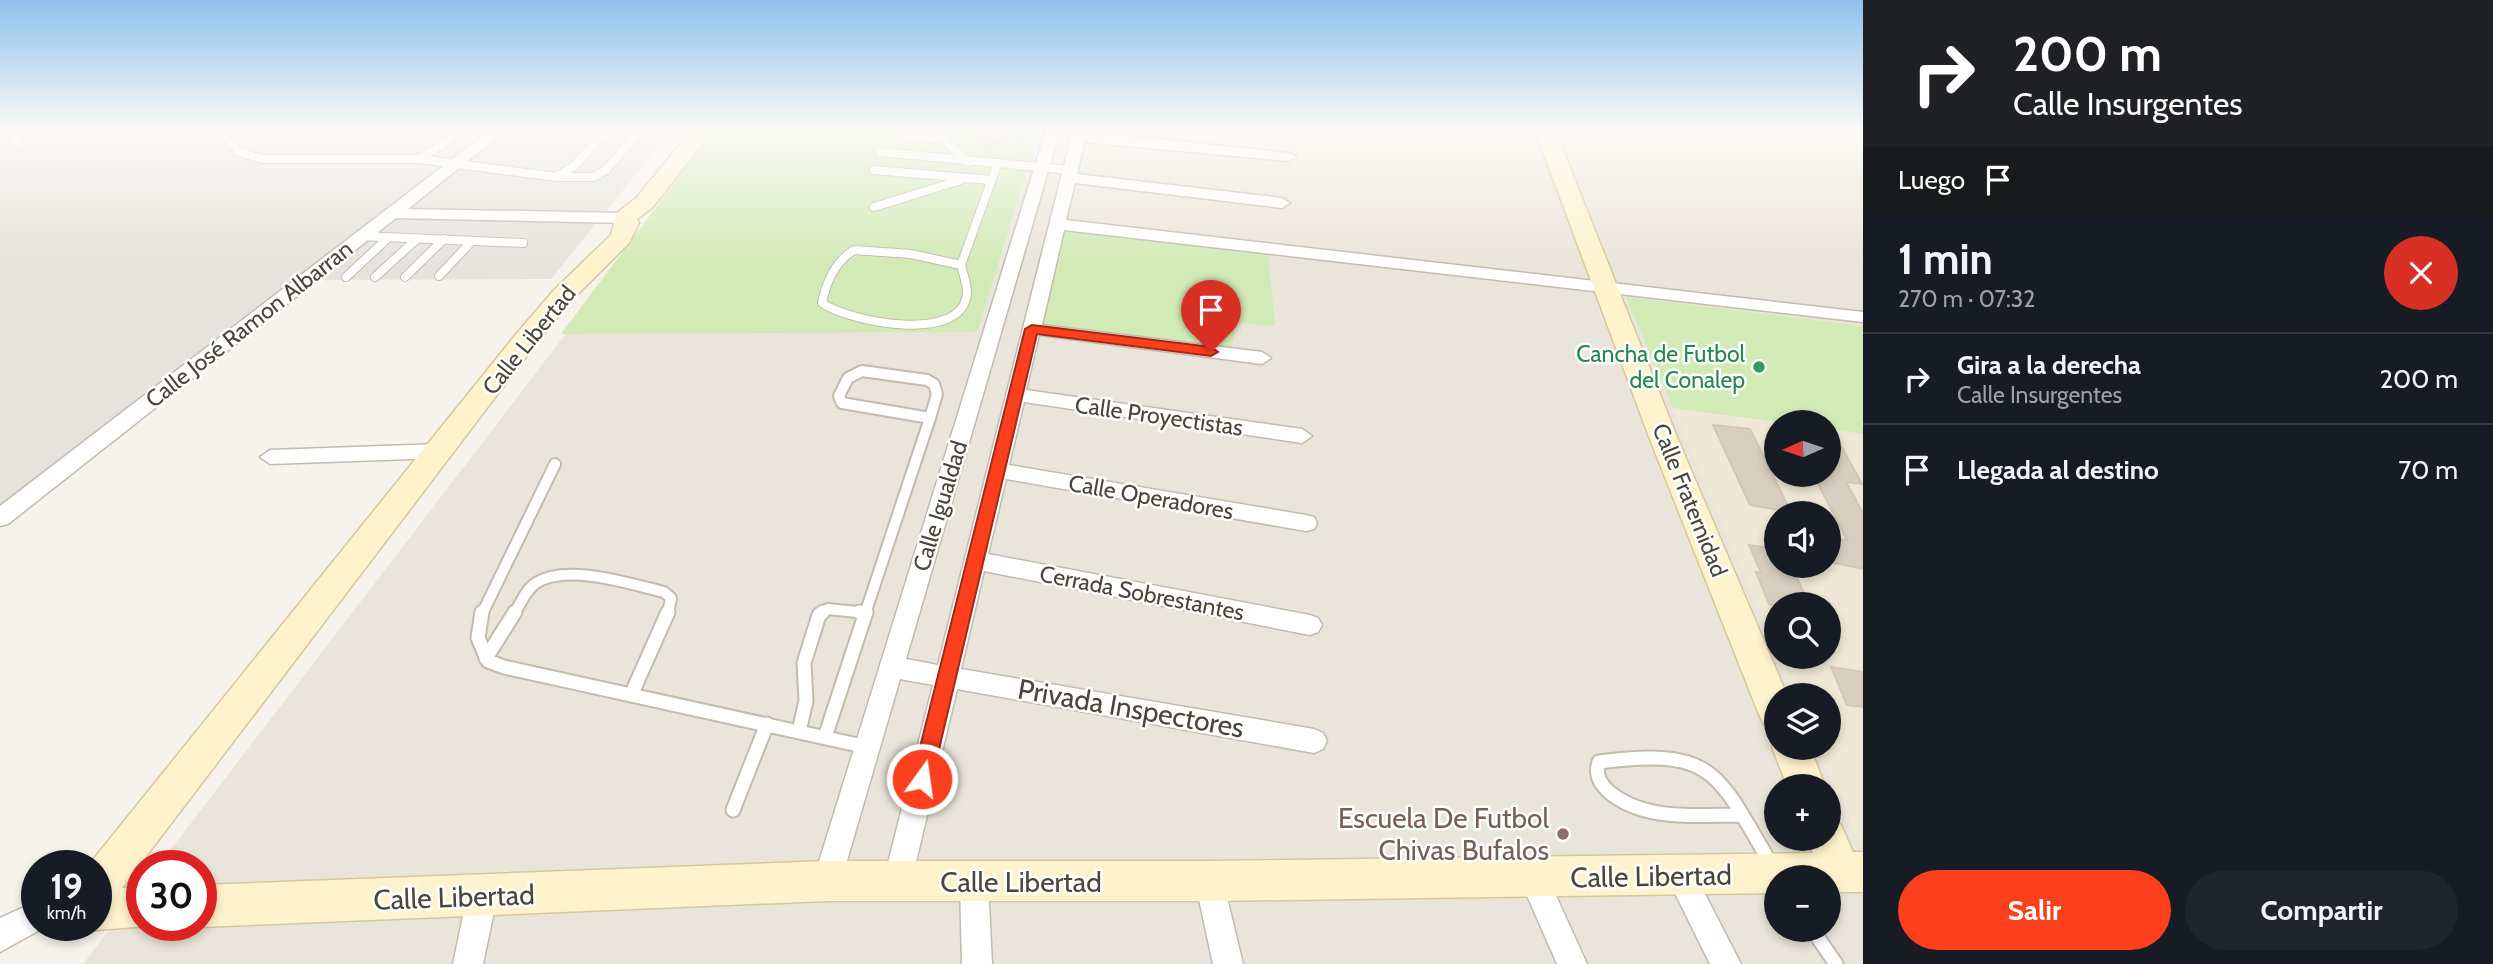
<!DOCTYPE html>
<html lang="es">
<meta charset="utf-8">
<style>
body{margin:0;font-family:Cabin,sans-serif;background:#20242c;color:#f1f3f6;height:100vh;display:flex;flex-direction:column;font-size:26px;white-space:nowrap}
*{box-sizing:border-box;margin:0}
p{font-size:23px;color:#9ea1a6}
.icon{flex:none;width:38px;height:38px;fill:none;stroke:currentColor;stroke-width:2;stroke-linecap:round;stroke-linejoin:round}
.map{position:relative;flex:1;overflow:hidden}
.side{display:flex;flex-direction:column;background:#171b24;width:630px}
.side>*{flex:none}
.banner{background:#202124;color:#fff;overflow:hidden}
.needle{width:46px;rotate:267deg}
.fabs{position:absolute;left:1764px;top:410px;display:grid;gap:14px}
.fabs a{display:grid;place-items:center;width:77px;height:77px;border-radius:50%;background:#171b24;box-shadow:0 4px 10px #0003;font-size:35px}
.speed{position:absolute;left:21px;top:850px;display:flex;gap:14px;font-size:35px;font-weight:700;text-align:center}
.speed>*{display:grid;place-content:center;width:91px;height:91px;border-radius:50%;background:#171b24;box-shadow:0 4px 10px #0003;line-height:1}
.speed small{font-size:18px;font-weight:400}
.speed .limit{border:10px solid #d22;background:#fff;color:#111}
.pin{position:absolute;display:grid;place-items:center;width:60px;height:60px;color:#fff;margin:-72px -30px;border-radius:50% 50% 50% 0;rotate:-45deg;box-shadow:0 0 7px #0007}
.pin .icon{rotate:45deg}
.me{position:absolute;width:77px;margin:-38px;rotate:14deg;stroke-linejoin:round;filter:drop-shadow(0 0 5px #0008)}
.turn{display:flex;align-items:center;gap:24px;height:147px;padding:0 35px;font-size:32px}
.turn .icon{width:91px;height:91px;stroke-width:2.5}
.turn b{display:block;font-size:49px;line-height:60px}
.then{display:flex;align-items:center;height:66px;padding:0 35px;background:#0003;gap:14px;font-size:26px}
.round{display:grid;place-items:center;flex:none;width:74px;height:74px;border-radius:37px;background:#20242c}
.overview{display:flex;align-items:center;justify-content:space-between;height:119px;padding:0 35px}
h1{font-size:42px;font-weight:700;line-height:52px}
.action{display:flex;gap:14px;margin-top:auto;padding:14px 35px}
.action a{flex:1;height:80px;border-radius:42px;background:#fc3f1d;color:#fff;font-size:28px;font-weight:700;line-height:80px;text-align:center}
.action a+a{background:#20242c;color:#f1f3f6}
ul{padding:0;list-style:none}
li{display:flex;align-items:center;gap:21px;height:91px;padding:0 35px;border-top:2px solid #363941}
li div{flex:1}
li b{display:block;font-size:26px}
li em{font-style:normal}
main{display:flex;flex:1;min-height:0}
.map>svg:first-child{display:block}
</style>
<main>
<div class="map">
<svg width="1863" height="964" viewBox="0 0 1863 964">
<rect width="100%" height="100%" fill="#f6f3ec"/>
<path fill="#eae5da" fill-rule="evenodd" d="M722,130h1141v834h-1780l59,-77v39h59v-60h-43zM1776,422h53v52h-53zM1776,513h53v52h-53zM1776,604h53v52h-53zM1776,695h53v52h-53zM1776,786h53v52h-53zM1776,877h53v52h-53z"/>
<path fill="#e6e2dd" d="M0,130h672l-121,149 -257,1 -294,230z"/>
<path fill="#efe8d6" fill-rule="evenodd" d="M1626,297l237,29v527l-47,-106h13v-52h-35l-16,-39h51v-52h-53v48zM1776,422h53v52h-53zM1776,513h53v52h-53z"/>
<g fill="#d2eab5">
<path d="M714,130h325l-62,202 -416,2z"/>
<path d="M1057,226l211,28 7,72 -38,-3 -5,24 -199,-24z"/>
<path d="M1626,297l237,29v108l-34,-5v-7h-52l-104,-14z"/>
</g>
<g fill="#d8cfc1" stroke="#d3c7b4" stroke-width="2">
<path d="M966,130h63v6l-43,11z"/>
<path d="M1713,425l37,4 41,83 -41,-7z"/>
<path d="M1829,445l12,1 21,38 -16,-2 17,31v56l-34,-7v-24l18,2 -34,-66h16z"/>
<path d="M1749,545l27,4v16h8l5,12 8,1 12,26h-33v3l-7,-3 -13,-32 5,1z"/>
<path d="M1831,667l32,5v35l-16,-2z"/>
</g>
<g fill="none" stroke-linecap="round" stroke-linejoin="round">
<g stroke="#c2bbae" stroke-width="10">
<g id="lane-far2">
<path d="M9,130l9,13"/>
<path d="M220,130l19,22 23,7h157l45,-29"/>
<path d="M901,130l5,7 37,2"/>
<path d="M933,130l35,32"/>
<path d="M1513,130l34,3"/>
<path d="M880,152l190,18"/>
<path d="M420,159l136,18 18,-11 32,-36"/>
<path d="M874,170l117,10"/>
<path d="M559,177h34l13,-7 35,-40"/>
<path d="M874,207l87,-27"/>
<path d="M361,236l162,7"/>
<path d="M854,250l57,4 50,11c2,8 6,19 6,27 -2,53 -118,30 -145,11 4,-21 14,-42 32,-53z"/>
<path d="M961,265l36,-100"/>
<path d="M439,276l33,-35"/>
<path d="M346,277l43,-40"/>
<path d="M375,277l43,-39"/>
<path d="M405,277l39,-38"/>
</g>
</g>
<g stroke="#c2bbae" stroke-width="14">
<g id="lane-far1">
<path d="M862,371l65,9 7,4 3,10 -7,24 -88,-15 -3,-7 9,-18z"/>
<path d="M482,614l73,-150"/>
<path d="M514,614c6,-9 12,-25 22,-31 31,-20 94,1 128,9l7,6 -3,16"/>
<path d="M821,614l7,-5 38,4"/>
<path d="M865,614l65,-196"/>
</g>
</g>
<g stroke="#c2bbae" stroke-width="17">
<g id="lane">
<path d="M482,612l-4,26 10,23 16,6 363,80"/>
<path d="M859,612l7,1"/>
<path d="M486,658l29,-46"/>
<path d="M631,695l37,-83"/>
<path d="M799,731l7,-30 -2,-38 15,-48 4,-3"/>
<path d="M825,737l41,-125"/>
<path d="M733,810l34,-86"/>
<path d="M1741,815c-44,0 -97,7 -133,-24 -9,-9 -13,-17 -9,-29 117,-15 118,11 172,102"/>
<path d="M1812,929l24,35"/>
</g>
</g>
<g stroke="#c2bbae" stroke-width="3">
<g id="street">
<path d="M490,130h16l-98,79 217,4 8,5 -8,5 -229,-5 -388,306 -8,2v-20z"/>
<path d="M1046,130h14l-154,529 32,6 135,-535 216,23 7,4 -7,4 -205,-19 -7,32 205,24 8,5 -8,5 -207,-25 -9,37 797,92v10l-799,-92 -22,95 220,27 9,6 -9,6 -223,-29 -13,55 276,39 10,7 -10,7 -278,-41 -15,63 297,50 8,2 3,6 -3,6 -8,2 -300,-52 -18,75 322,61 8,3 4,7 -4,7 -8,3 -326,-64 -23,98 353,60 9,4 4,8 -4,8 -9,4 -357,-64 -46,194 -4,10 -10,4 -10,-4 -4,-10 50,-198 -33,-6 -59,202 -4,10 -10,4 -10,-4 -4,-10z"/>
<path d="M440,444l10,7 -10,7 -170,6 -10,-7 10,-7z"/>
<path d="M1680,861l10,4 51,99h-31l-44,-89 4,-10z"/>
<path d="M1533,863l10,4 44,97h-30l-38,-87 4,-10z"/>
<path d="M1209,867l10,4 4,10 20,83h-30l-18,-83 4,-10z"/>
<path d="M974,868l10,4 4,10 4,82h-30l-2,-82 4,-10z"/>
<path d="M482,883l10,4 5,10 -14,67h-30l14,-67 5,-10z"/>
<path d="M37,901v25h10l-47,26v-34z"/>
</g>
</g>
<g stroke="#d6c79b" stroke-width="3">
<g id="secondary">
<path d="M692,130h21l-61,78 -15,11 2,4 -10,20 -57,57 -37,45 -413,543 20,-1v39h7l-53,4 -10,-4h10v-60h-8l429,-533 37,-43 57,-55 6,-22 19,-15z"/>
<path d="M1535,130h20l122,307 110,258h-11v33l-13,-5 -5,-11 -109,-275z"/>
<path d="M1776,739v8h34l15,39h-38l-15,-39z"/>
<path d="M1829,820l12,5 12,27h10v40h-34v-15h-53v16l-567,8h-382l-626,26 -2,-1h2v-41l626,-24h382l604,-8 -6,-15h22z"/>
</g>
</g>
<use href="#lane-far2" stroke="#fff" stroke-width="8"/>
<use href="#lane-far1" stroke="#fff" stroke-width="10"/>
<use href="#lane" stroke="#fff" stroke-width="13"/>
<use href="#street" fill="#fff" fill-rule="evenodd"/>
<use href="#secondary" fill="#fff3cd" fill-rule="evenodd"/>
</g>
<linearGradient id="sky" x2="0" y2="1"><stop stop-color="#8fc1ec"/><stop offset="0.49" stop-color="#fbfaf6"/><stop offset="1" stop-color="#fbfaf6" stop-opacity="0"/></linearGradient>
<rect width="1863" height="265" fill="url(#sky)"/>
<path fill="#fc3f1d" stroke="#a42913" stroke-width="2" d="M1032,325l179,22 7,5 -7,4 -174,-22 -105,445 -3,7 -7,2 -7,-2 -3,-7 113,-450z"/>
<circle fill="#2e9e5b" stroke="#fff" stroke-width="2.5" cx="1759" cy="367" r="7"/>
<circle fill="#8d6e63" stroke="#fff" stroke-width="2.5" cx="1563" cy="834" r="7"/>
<g text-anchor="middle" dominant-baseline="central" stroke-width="5" stroke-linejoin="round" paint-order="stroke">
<g font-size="23" fill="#4b4439" stroke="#fff">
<text transform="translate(249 324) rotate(-38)">Calle José Ramon Albarran</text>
<text transform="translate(529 340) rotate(-51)">Calle Libertad</text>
<text transform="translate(1159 416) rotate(8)">Calle Proyectistas</text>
<text transform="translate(1151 497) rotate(10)">Calle Operadores</text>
<text transform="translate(1690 500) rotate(68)">Calle Fraternidad</text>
<text transform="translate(940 506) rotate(-73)">Calle Igualdad</text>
<text transform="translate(1142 593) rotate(11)">Cerrada Sobrestantes</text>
</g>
<g font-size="23" fill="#27864d" stroke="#fff" text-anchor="end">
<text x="1745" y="354">Cancha de Futbol<tspan x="1745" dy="26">del Conalep</tspan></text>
</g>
<g font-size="28" fill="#4b4439" stroke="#fff">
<text transform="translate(1131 708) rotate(10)">Privada Inspectores</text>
<text transform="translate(1651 876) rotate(-1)">Calle Libertad</text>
<text x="1021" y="882">Calle Libertad</text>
<text transform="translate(454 897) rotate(-2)">Calle Libertad</text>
</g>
<g font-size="28" fill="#785e54" stroke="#fff" text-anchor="end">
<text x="1549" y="818">Escuela De Futbol<tspan x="1549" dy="32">Chivas Bufalos</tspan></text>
</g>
</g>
</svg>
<div class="fabs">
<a><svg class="needle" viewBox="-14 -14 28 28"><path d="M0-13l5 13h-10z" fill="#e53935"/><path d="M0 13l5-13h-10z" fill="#9ea1a6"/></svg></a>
<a><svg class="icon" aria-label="sound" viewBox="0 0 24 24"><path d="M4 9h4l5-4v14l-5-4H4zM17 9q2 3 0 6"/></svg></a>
<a><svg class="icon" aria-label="search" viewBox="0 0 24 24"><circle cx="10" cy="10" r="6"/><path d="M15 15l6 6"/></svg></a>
<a><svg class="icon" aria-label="layers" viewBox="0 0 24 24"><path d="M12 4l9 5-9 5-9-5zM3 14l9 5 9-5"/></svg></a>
<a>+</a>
<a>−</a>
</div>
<div class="speed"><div>19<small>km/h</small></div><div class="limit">30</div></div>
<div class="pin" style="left:1211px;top:352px;background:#d93025"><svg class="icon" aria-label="arrive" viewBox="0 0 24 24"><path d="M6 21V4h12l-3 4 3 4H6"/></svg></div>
<svg class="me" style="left:922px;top:779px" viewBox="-20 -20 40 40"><circle r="17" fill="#fc3f1d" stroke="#fff" stroke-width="3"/><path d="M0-11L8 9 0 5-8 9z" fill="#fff"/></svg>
</div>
<section class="side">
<div class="banner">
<div class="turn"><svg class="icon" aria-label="right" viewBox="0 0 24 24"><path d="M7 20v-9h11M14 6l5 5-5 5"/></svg><div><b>200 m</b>Calle Insurgentes</div></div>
<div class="then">Luego<svg class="icon" aria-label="arrive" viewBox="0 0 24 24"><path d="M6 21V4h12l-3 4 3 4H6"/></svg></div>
</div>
<div class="overview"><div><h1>1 min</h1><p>270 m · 07:32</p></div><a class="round" style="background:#d93025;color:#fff"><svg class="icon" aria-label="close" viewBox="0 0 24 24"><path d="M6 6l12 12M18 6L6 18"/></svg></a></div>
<ul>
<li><svg class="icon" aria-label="right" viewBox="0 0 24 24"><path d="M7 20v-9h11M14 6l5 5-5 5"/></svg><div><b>Gira a la derecha</b><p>Calle Insurgentes</p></div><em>200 m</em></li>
<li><svg class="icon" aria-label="arrive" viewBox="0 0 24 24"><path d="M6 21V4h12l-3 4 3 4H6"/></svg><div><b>Llegada al destino</b></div><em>70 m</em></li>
</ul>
<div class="action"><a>Salir</a><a>Compartir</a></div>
</section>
</main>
